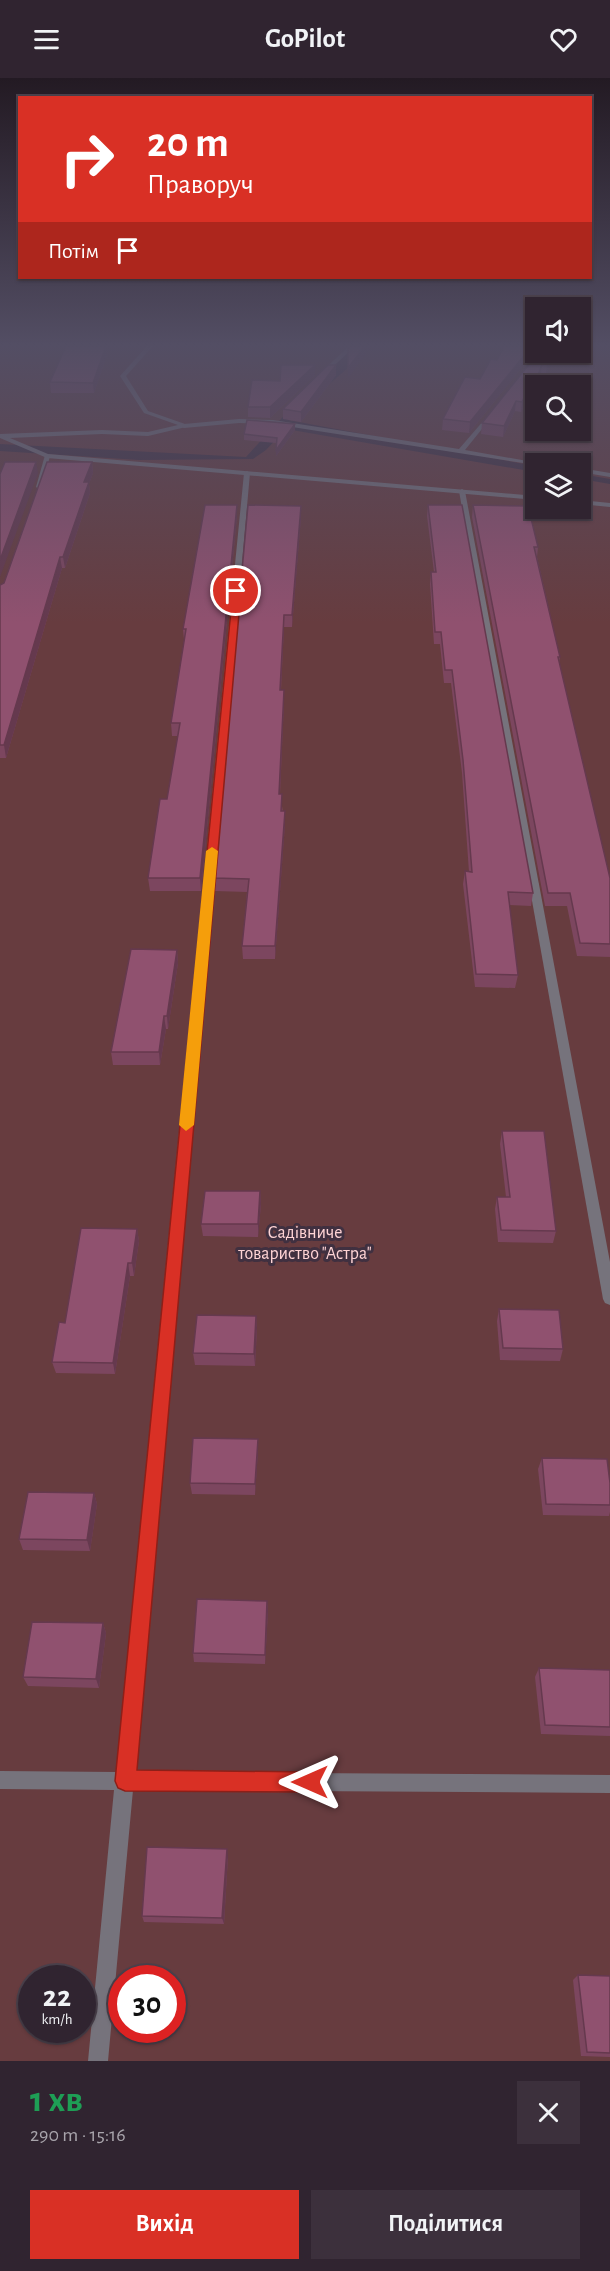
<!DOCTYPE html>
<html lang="uk">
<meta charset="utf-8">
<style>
body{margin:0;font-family:"Alegreya Sans",sans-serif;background:#3c303c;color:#f1f3f6;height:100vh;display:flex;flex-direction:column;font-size:22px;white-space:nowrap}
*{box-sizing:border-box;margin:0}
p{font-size:20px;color:#a8a4ab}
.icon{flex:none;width:33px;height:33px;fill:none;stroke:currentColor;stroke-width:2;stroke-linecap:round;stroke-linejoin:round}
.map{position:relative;height:1983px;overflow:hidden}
.panel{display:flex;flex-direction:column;background:#302430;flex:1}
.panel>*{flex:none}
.top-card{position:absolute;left:18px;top:18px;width:574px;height:183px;border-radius:0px;box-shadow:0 2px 4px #0004,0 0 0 2px #4b414c;background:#d93025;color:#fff;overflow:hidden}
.controls{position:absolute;left:525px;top:219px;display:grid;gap:12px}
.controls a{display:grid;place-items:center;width:66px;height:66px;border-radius:0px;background:#302430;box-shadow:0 2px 4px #0004,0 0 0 2px #4b414c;font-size:30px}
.speed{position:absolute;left:18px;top:1887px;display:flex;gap:12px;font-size:30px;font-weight:700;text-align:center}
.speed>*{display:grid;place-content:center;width:78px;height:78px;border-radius:50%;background:#302430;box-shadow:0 2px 4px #0004,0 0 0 2px #4b414c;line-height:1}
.speed small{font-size:15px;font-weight:400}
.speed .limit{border:9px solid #d22;background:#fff;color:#111}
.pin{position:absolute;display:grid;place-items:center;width:51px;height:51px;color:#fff;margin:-26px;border:3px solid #fff;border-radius:50%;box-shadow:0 2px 6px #0007}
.me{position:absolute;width:66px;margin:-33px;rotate:270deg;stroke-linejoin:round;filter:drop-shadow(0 0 4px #0008)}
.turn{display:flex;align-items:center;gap:21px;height:126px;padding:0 30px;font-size:27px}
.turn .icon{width:78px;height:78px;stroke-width:2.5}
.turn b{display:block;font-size:42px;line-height:51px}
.then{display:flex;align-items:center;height:57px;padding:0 30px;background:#0003;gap:12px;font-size:22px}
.round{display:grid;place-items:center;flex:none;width:63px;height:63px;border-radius:0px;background:#3c303c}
.overview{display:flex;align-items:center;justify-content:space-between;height:102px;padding:0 30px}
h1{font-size:36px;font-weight:700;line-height:45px;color:#1e9e55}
.primary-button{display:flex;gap:12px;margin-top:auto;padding:12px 30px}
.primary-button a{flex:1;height:69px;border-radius:0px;background:#d93025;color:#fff;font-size:24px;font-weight:700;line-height:69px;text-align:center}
.primary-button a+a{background:#3c303c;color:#f1f3f6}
header{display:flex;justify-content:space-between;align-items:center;height:78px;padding:0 30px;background:#302430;font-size:27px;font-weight:700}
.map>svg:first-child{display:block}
</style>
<header><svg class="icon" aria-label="menu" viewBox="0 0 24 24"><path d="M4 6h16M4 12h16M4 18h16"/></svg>GoPilot<svg class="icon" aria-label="heart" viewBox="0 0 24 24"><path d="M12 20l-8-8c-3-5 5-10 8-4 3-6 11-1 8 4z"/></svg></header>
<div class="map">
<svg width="610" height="1983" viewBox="0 0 610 1983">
<rect width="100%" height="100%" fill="#403040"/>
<g fill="#673c3f" fill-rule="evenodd">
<path d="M0,268h348l-102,111 -246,-13z"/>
<path d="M373,268h162l1,6h44l1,-6h29v133l-29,-5 -1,-10h-44l-1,2 -247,-46zM536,308h44v44h-44z"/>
<path d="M286,351l249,43 1,36h44l1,-29 29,5v1577h-610v-1610l139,9 114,-1 13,-9zM32,1900h50v52h-50zM122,1900h50v52h-50z"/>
</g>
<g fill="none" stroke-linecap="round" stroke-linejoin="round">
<g fill="#76737c" fill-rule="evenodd">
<path d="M147,268h6l-27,30 22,35 37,13 1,3 -38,9 -46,-2 -92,4 38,16 488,42v4l-489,-42 -47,-20v-4l102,-4 46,2 30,-7 -34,-12 -24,-37z"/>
<path d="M580,422l30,3v4l-30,-3z"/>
</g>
<g fill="#76737c" fill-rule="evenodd">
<path d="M349,268h6l-33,31h-4v-2z"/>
<path d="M491,334l3,2 -29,36 79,14h-8v1l-263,-41 -34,-1 -55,5 -3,-2 3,-2 55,-5 34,1 186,29z"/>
<path d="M45,377l5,1 -8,31 -3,2 -3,-2z"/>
<path d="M580,390l30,5v4l-30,-5z"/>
<path d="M247,393l3,2 -116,1299 476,3v18l-477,-3 -25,271h-20l26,-271 -114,-1v-18l116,1 128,-1299z"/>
<path d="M462,411l3,2 145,771v43l-5,-2 -2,-4 -144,-808z"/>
</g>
</g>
<g fill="#7c465f">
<path d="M110,268l-16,47h-43l-1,-11z"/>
<path d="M535,273l-66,82 -27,-3 1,-11 54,-59z"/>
<path d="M539,274h31l-1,3 -14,-1 -9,20h-5l-4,12h-1l-3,12 -5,-1 -7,15 -6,-1 -12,26 -22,-3 1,-11z"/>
<path d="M336,287v10l-35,47 -18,-3v-10z"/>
<path d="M315,297l-45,43 -22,-1v-10l32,-26z"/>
<path d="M295,346v6l-19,26v-13l-32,-3v-6z"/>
<path d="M92,384l1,11 -4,11 1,9 -25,75h-3l-56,190h-6v-173l4,-2z"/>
<path d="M237,427v11l-36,375h-51l-2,-13 19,-79 11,-63h-6l-1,-13 13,-83 -1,-11z"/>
<path d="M428,427l105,388 -2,13 -22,-1 9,70 -3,13 -40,-1 -12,-103 2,-13 4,1 -7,-99 -11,-90h-7l-4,-39h-6l-4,-60 1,-12h3l-7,-56z"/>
<path d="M473,427l65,42 -1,10 23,100 -1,7 51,214v79l-33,-1 -10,-50h-22l-73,-389z"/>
<path d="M301,439l-9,110h-8l-3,63 3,12 -4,92 5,30 -10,135h-32l-1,-13 5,-54 -32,-1 -1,-13z"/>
<path d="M177,872l1,13 -10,66h-2l-6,36h-47l-2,-13z"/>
<path d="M502,1053l54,100 -3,12 -55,-1 -3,-33 2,-12h9l-6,-53z"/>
<path d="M260,1113l1,13 -3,33 -55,-1 -2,-12z"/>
<path d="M137,1151l2,12 -5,35h-4l-15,98 -59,-1 -4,-11 13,-39z"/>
<path d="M499,1231l64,40 -3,12 -60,-1 -3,-39z"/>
<path d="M256,1238l1,12 -2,38 -60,-1 -2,-12z"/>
<path d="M258,1373l-3,44 -63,-1 -2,-11z"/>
<path d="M542,1380l68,25v29l-1,4 -66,-1 -5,-46z"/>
<path d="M94,1415l3,11 -7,47 -67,-1 -4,-11z"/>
<path d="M267,1523l1,10 -3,53 -71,-2 -1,-9z"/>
<path d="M103,1545l3,10 -7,55 -71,-2 -5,-9z"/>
<path d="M539,1590l71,2v66l-69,-2 -6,-57z"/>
<path d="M228,1778l-4,68 -80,-2 -2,-6z"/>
<path d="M578,1897l32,1v81l-29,-1 -8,-76z"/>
</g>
<g fill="#65394e">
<path d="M106,268h4l-16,47 -1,-10z"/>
<path d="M365,268h7l-24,32v-10z"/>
<path d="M532,268h4l-1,5 -66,82 1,-11z"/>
<path d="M552,274h3v2l-9,20 1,-10z"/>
<path d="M542,286l-1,10 -4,12h-1v4l-3,8 1,-11z"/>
<path d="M315,287v10l-45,43v-11z"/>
<path d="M336,287v10l-35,47v-10z"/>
<path d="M529,309l-1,10 -7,15 1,-10z"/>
<path d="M516,323l-1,10 -12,26 1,-11z"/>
<path d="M295,346v6l-19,26v-6z"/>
<path d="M36,384l2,11 -38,104v-17z"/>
<path d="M92,384l1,11 -4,11 1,9 -25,75 -2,-11 21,-75z"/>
<path d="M237,427v11l-36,375 -1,-13z"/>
<path d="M301,428v11l-9,110v-12z"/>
<path d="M60,479l2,11 -56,190 -2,-13z"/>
<path d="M284,537v12l-4,75v-12z"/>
<path d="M284,612v12l-5,105v-13z"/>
<path d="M285,733v13l-10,135v-13z"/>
<path d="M177,872l1,13 -10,66 -1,-13z"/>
<path d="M164,938l2,13 -6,36 -1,-13z"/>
<path d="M260,1113l1,13 -3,33v-13z"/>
<path d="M137,1151l2,12 -5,35 -2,-13z"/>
<path d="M128,1185l2,13 -15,98 -2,-11z"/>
<path d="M256,1238l1,12 -2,38 -1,-12z"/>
<path d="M258,1361v12l-3,44v-11z"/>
<path d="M94,1415l3,11 -7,47 -3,-11z"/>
<path d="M267,1523l1,10 -3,53v-9z"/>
<path d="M103,1545l3,10 -7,55 -3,-9z"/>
<path d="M227,1771l1,7 -4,68 -2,-6z"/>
</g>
<g fill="#90516f" stroke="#65394e" stroke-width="1.5">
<path d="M66,268h40l-13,37 -43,-1z"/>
<path d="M348,268h17l-17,22z"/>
<path d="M504,268h28l-62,76 -27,-3 22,-42 15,2 11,-20 6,1z"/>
<path d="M539,274h13l-5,12h-5l-8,23h-5l-7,15 -6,-1 -12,25 -22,-3z"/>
<path d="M281,287h34l-45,42h-22l4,-27 28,1z"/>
<path d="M328,287h8l-35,47 -18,-3z"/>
<path d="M247,342l48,4 -19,26 1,-12 -33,-4z"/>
<path d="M5,384h31l-36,98v-86z"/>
<path d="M47,384h45l-8,20h5l-26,75h-3l-56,188h-4v-160l4,-2z"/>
<path d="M205,427h32l-37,373h-52l12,-79h7l13,-76h-9l15,-94h-3z"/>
<path d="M248,427l53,1 -9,109h-8l-4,75h4l-5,104h3l-1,17h4l-10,135h-33l7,-67 -35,-1z"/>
<path d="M428,427h34l71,388 -25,-1 10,83 -42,-1 -11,-103 7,1 -9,-112 -11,-90h-7l-4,-38h-6l-4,-60h5z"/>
<path d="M473,427l55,1 10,41h-4l26,110h-2l52,221v66l-30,-1 -10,-50h-22z"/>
<path d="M131,871l46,1 -10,66h-3l-5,36h-48z"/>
<path d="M502,1053h42l12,100 -55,-1 -4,-33h13z"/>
<path d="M205,1113h55l-2,33h-57z"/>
<path d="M81,1150l56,1 -5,34h-4l-15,100 -61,-1 7,-40 6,1z"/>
<path d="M499,1231l60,1 4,39 -60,-1z"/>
<path d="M197,1237l59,1 -2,38 -61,-1z"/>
<path d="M193,1360l65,1 -3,45 -65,-1z"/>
<path d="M542,1380l65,1 3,24v22l-64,-1z"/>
<path d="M28,1414l66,1 -7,47 -68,-1z"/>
<path d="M197,1521l70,2 -2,54 -72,-2z"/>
<path d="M32,1544l71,1 -7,56 -73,-2z"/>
<path d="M539,1590l71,2v57l-65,-2z"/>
<path d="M147,1769l80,2 -5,69 -80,-2z"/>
<path d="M578,1897l32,1v77l-23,-1z"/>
</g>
<linearGradient id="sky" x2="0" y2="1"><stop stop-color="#231a23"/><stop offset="0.49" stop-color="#534e64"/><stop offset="1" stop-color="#534e64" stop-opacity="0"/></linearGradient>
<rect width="610" height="545" fill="url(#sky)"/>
<path fill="#d93025" stroke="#8d1f18" stroke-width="1.5" d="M233,512l8,1 -104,1179 173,2 7,3 3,7 -3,7 -7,3 -185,-1 -7,-3 -3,-7z"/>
<path fill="#f59e0b" d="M212,769l6,4 -24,274 -8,6 -7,-6 27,-274z"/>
<g text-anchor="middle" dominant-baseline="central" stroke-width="6" stroke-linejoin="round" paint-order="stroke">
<g font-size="18" fill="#ffd4d5" stroke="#403040">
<text x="305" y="1155">Садівниче<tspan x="305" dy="21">товариство "Астра"</tspan></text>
</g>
</g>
</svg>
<div class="controls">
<a><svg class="icon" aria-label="sound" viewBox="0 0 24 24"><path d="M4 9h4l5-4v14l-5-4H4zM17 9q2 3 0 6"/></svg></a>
<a><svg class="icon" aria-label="search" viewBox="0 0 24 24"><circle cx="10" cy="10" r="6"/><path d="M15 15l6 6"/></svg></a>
<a><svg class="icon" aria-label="layers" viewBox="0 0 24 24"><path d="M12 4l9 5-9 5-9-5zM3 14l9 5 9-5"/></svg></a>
</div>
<div class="speed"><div>22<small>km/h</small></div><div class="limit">30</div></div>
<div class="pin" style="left:236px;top:513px;background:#d93025"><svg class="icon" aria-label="arrive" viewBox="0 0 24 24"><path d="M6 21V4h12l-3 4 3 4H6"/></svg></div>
<svg class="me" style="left:310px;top:1704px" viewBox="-20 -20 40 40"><path d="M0-17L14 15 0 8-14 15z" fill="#d93025" stroke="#fff" stroke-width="4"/></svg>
<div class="top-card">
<div class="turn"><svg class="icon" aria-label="right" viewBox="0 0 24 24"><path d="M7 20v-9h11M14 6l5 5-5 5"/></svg><div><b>20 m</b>Праворуч</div></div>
<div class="then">Потім<svg class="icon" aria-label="arrive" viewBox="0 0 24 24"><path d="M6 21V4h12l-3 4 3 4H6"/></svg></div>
</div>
</div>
<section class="panel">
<div class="overview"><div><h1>1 хв</h1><p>290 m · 15:16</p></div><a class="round"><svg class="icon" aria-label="close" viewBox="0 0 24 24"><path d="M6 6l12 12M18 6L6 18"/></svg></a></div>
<div class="primary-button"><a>Вихід</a><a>Поділитися</a></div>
</section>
